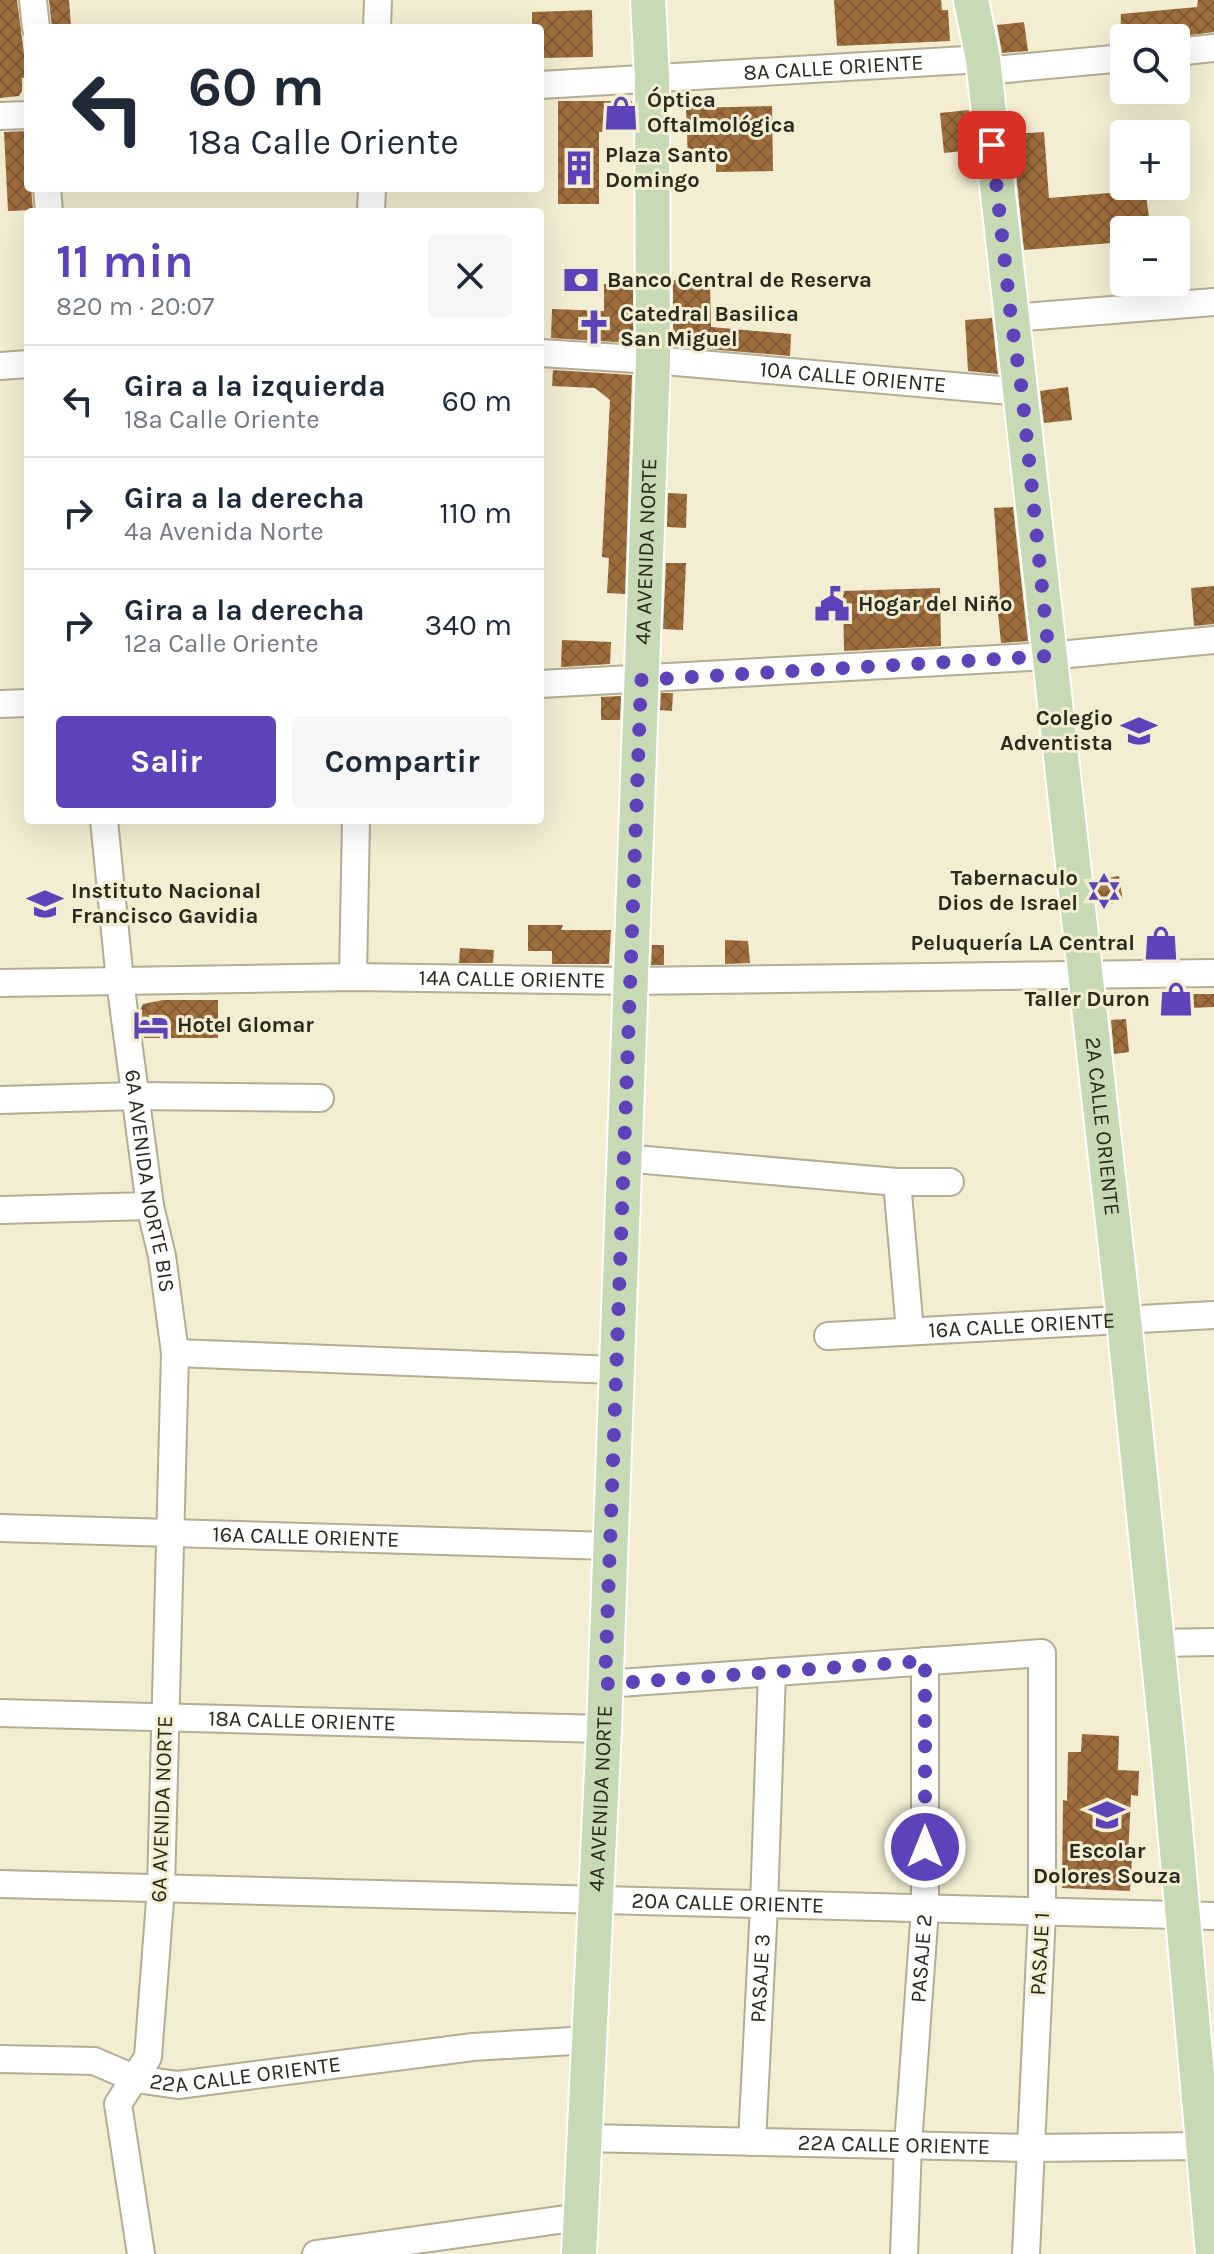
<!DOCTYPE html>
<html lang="es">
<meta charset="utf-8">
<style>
body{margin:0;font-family:Karla,sans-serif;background:#f6f6f7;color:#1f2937;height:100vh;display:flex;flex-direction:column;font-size:30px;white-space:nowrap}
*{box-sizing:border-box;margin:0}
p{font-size:26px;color:#747a83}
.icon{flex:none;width:44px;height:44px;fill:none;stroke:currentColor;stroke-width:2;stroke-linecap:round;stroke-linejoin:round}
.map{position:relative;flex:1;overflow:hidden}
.sheet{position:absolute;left:24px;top:208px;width:520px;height:616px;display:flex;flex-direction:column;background:#fff;border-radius:8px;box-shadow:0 8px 32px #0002}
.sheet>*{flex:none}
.top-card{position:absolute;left:24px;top:24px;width:520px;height:168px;border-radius:8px;box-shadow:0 8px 32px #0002;background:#fff;color:#1f2937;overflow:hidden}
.controls{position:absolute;left:1110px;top:24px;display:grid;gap:16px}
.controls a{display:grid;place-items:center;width:80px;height:80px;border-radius:8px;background:#fff;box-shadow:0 8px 32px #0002;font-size:40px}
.pin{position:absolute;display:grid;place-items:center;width:68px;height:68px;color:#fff;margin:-34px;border-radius:16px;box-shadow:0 4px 12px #0006}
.me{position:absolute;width:88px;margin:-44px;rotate:0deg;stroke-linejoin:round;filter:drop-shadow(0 0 6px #0008)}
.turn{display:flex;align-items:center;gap:28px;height:168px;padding:0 32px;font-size:36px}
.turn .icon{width:104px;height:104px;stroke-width:2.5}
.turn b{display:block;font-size:56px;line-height:68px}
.round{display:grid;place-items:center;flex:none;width:84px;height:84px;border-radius:8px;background:#f6f6f7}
.summary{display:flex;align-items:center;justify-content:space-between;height:136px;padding:0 32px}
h1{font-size:48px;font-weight:700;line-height:60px;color:#5d42ba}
.action{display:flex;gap:16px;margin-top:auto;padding:16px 32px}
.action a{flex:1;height:92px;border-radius:8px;background:#5d42ba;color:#fff;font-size:32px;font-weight:700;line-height:92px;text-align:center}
.action a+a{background:#f6f6f7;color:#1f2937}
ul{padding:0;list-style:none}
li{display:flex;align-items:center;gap:24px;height:112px;padding:0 32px;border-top:2px solid #e0e1e3}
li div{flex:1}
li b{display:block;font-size:30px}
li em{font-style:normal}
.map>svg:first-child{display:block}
</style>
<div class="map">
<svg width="1214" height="2254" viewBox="0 0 1214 2254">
<defs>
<pattern id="building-cross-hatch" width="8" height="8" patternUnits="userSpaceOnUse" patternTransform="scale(2)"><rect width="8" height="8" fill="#9f6e3e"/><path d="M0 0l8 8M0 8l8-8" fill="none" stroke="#825a33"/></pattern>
</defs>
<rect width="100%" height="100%" fill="#f3edd2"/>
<g fill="url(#building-cross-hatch)">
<path d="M0,0h17l10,77 -5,1v13l-3,5 -19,2z"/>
<path d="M49,0h20l2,26 -19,2z"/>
<path d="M834,0h107l1,10h6l2,31 -113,5z"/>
<path d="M1198,0h16v32l-45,6h-49l1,-24 76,-7z"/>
<path d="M592,10l1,47 -53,1v-30h-8v-16z"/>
<path d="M1024,22l4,29 -26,2 -5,-28z"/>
<path d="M558,101h74v31h-33v72h-41z"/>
<path d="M772,106l1,65 -57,1v-12l-28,1 -2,-53z"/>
<path d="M969,110l4,40 -29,3 -4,-40z"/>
<path d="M27,131l1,57h3l2,22 -25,1 -4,-79z"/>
<path d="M1044,132l5,66 96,-8 6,40h-27v12l-100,8 -12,-116z"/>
<path d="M673,280l37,4 1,43 80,7 -1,22 -117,-10z"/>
<path d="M604,284h29v59l-82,-5 1,-29 52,2z"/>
<path d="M992,318l6,56 -30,-3 -3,-51z"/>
<path d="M553,370l79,5 -7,219 -18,-1 2,-35 -7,-1 8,-157 -15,-12 -43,-2z"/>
<path d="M1068,387l4,33 -28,3 -4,-32z"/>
<path d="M668,493l19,1 -1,34 -19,-1z"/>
<path d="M1013,507l15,134 -27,2 -5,-49h4l-6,-86z"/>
<path d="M666,563h20l-3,67 -20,-1z"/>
<path d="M1214,586v38l-20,2 -3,-38z"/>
<path d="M940,588l1,58 -97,5 -1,-60z"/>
<path d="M562,640l49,2 -1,22 -49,3z"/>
<path d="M661,693h12l-1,18 -12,-1z"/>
<path d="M621,696l-1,24h-19v-23z"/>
<path d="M1119,876l4,26 -25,3 -3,-25z"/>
<path d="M528,925h35l-2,5h50l-2,34h-57v-13h-24z"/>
<path d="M725,940l23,1 2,22 -25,1z"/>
<path d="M652,945h12v20h-13z"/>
<path d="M460,948l34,2 -1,13h-34z"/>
<path d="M1189,990v4h25v13l-52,2 -1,-18z"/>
<path d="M163,1000h55v38h-74l-4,-28 3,-6z"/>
<path d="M1126,1019l3,33 -15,2 -3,-34z"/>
<path d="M1082,1734l37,2 -1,34 21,1 -1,25 -7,-1 -3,63 4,1 -2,32 -68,-3 1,-88 4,1 1,-49h13z"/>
</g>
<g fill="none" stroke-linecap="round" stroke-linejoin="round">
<g stroke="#b3ad94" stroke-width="30">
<g id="minor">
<path d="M33,0l3,28"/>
<path d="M377,28l1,-28"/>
<path d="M1176,52l38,-4"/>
<path id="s1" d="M540,85l443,-26 12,11 129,-12"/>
<path d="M0,116l28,-1"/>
<path d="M47,188l2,24"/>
<path d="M371,212l1,-24"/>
<path d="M1011,318l203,-16"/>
<path id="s2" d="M540,353l113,7 369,32"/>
<path d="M0,366l28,-2"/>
<path d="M540,684l509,-28 165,-16"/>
<path d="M0,704l28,-1"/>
<path id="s3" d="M104,820l16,161 30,225 12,50 13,97 -14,535 -13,169 -30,47 23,150"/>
<path d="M353,977l3,-157"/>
<path id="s4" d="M0,983l353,-6 277,4 584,-8"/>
<path d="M0,1100l136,-4 184,2"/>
<path d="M623,1158l274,24h53"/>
<path d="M897,1182l13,149"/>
<path d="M0,1210l150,-4"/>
<path id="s5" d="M828,1336l386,-21"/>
<path d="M175,1353l440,17"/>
<path id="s6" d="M0,1528l610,18"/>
<path d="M1157,1643l57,-1"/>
<path d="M605,1684l437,-31v260l-16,341"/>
<path id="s7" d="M0,1713l604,16"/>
<path id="s8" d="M0,1884l1214,32"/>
<path id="s9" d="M0,2059l94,2 42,18 42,6 295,-38 116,-7"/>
<path id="s10" d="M584,2138l446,10 173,-2"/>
<path id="s11" d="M752,2142l12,-236 8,-234"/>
<path d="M316,2254l264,-37"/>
<path id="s12" d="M904,2254l4,-109 17,-236v-248"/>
</g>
</g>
<g stroke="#fff" stroke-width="38">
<g id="major">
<path id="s13" d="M971,0l12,59 141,1261 44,430 45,504"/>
<path id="s14" d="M579,2254l25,-525 49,-1369 -1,-283 -4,-77"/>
</g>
</g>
<use href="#minor" stroke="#fff" stroke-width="26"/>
<use href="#major" stroke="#c6dab5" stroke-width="34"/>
</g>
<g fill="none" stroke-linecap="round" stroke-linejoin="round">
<path stroke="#5d42ba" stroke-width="14" stroke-dasharray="0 25.2" d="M925,1847v-186l-320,23 36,-1004 408,-24 -27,-264 -11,-74 -19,-173"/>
</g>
<defs>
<g id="shop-bare" transform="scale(2.76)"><path d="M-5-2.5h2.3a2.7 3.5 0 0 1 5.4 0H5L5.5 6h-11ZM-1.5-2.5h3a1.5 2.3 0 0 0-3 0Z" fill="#5d42ba" stroke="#f3edd2" stroke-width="2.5" paint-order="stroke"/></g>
<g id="building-bare" transform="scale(2.76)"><path d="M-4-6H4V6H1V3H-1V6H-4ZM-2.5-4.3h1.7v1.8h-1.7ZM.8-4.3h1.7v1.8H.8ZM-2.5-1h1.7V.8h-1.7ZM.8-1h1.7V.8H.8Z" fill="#5d42ba" stroke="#f3edd2" stroke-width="2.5" paint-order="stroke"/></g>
<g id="bank-bare" transform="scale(2.76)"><path d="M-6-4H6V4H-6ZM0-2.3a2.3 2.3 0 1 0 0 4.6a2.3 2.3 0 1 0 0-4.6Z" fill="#5d42ba" stroke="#f3edd2" stroke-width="2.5" paint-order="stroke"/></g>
<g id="church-bare" transform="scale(2.76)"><path d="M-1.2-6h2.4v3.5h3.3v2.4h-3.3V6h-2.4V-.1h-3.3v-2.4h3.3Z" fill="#5d42ba" stroke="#f3edd2" stroke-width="2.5" paint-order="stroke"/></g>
<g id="civic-bare" transform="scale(2.76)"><path d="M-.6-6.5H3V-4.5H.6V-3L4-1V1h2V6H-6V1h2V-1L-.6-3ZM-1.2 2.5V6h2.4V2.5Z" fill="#5d42ba" stroke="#f3edd2" stroke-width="2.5" paint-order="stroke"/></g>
<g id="university-bare" transform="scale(2.76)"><path d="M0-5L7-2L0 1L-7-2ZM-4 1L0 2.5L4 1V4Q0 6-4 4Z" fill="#5d42ba" stroke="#f3edd2" stroke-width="2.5" paint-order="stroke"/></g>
<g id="synagogue-bare" transform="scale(2.76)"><path d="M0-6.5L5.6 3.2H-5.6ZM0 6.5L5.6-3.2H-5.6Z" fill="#5d42ba" stroke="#f3edd2" stroke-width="2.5" paint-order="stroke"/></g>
<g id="school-bare" transform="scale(2.76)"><path d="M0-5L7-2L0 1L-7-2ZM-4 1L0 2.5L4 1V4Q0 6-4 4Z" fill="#5d42ba" stroke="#f3edd2" stroke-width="2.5" paint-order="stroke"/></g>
<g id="hotel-bare" transform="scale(2.76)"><path d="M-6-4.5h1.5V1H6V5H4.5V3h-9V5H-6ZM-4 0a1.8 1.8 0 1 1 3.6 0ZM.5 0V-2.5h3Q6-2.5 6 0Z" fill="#5d42ba" stroke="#f3edd2" stroke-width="2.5" paint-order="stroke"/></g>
</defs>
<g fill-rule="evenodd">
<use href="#shop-bare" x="621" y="113"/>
<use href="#building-bare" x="579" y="168"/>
<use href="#bank-bare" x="581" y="280"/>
<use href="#church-bare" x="594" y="327"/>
<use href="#civic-bare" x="832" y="604"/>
<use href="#university-bare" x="1139" y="731"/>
<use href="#synagogue-bare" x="1104" y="891"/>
<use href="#school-bare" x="45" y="904"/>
<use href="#shop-bare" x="1161" y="943"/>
<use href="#shop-bare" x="1176" y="999"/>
<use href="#hotel-bare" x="151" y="1025"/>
<use href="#school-bare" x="1107" y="1815"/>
</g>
<g text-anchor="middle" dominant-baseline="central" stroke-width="6" stroke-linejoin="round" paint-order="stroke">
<g font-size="22" fill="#2b291e" stroke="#f3edd2">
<text stroke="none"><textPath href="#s1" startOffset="294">8A CALLE ORIENTE</textPath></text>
<text stroke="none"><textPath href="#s2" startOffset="314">10A CALLE ORIENTE</textPath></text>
<text stroke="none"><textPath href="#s14" startOffset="1704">4A AVENIDA NORTE</textPath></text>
<text stroke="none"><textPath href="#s4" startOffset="512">14A CALLE ORIENTE</textPath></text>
<text stroke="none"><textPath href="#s13" startOffset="1134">2A CALLE ORIENTE</textPath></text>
<text stroke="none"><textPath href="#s3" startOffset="364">6A AVENIDA NORTE BIS</textPath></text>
<text stroke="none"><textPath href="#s5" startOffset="194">16A CALLE ORIENTE</textPath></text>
<text stroke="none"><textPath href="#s6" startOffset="306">16A CALLE ORIENTE</textPath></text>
<text stroke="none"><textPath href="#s7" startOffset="302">18A CALLE ORIENTE</textPath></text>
<text stroke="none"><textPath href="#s14" startOffset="456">4A AVENIDA NORTE</textPath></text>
<text transform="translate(162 1809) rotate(-88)">6A AVENIDA NORTE</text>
<text stroke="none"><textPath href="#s8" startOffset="728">20A CALLE ORIENTE</textPath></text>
<text transform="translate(1040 1954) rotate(-87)">PASAJE 1</text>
<text stroke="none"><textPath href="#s12" startOffset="296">PASAJE 2</textPath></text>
<text stroke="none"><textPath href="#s11" startOffset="164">PASAJE 3</textPath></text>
<text stroke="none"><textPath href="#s9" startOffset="250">22A CALLE ORIENTE</textPath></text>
<text stroke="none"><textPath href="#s10" startOffset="310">22A CALLE ORIENTE</textPath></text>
</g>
<g font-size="22" font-weight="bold" fill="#2b291e" stroke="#f3edd2" text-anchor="start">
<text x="647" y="100">Óptica<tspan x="647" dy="25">Oftalmológica</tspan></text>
<text x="605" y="155">Plaza Santo<tspan x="605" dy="25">Domingo</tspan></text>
<text x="607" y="280">Banco Central de Reserva</text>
<text x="620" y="314">Catedral Basilica<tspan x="620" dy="25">San Miguel</tspan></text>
<text x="858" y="604">Hogar del Niño</text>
<text x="1113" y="718" text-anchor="end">Colegio<tspan x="1113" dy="25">Adventista</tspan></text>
<text x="1078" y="878" text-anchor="end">Tabernaculo<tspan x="1078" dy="25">Dios de Israel</tspan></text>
<text x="71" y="891">Instituto Nacional<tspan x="71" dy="25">Francisco Gavidia</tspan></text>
<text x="1135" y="943" text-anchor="end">Peluquería LA Central</text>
<text x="1150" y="999" text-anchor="end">Taller Duron</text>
<text x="177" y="1025">Hotel Glomar</text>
<text x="1107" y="1851" text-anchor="middle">Escolar<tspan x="1107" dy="25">Dolores Souza</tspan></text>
</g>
</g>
</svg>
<div class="controls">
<a><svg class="icon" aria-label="search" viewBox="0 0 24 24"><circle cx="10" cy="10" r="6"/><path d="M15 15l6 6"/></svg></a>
<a>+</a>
<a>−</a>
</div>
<div class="pin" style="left:992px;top:145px;background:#d93025"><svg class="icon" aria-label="arrive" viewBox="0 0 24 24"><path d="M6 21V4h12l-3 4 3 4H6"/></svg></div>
<svg class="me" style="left:925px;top:1847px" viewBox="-20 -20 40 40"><circle r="17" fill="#5d42ba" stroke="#fff" stroke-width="3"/><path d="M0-11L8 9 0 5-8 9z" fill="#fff"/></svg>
<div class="top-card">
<div class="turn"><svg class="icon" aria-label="left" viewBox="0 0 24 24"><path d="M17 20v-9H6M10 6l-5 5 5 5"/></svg><div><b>60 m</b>18a Calle Oriente</div></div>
</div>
<section class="sheet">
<div class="summary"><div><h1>11 min</h1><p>820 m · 20:07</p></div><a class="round"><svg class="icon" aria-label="close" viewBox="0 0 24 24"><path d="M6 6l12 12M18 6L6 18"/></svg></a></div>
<ul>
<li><svg class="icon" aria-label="left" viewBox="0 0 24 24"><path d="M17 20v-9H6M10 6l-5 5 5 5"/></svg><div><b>Gira a la izquierda</b><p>18a Calle Oriente</p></div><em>60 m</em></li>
<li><svg class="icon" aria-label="right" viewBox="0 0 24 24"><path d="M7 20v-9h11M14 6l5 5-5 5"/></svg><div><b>Gira a la derecha</b><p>4a Avenida Norte</p></div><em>110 m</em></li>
<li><svg class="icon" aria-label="right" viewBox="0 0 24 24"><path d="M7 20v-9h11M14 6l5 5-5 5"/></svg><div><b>Gira a la derecha</b><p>12a Calle Oriente</p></div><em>340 m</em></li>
</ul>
<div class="action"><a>Salir</a><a>Compartir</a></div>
</section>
</div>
